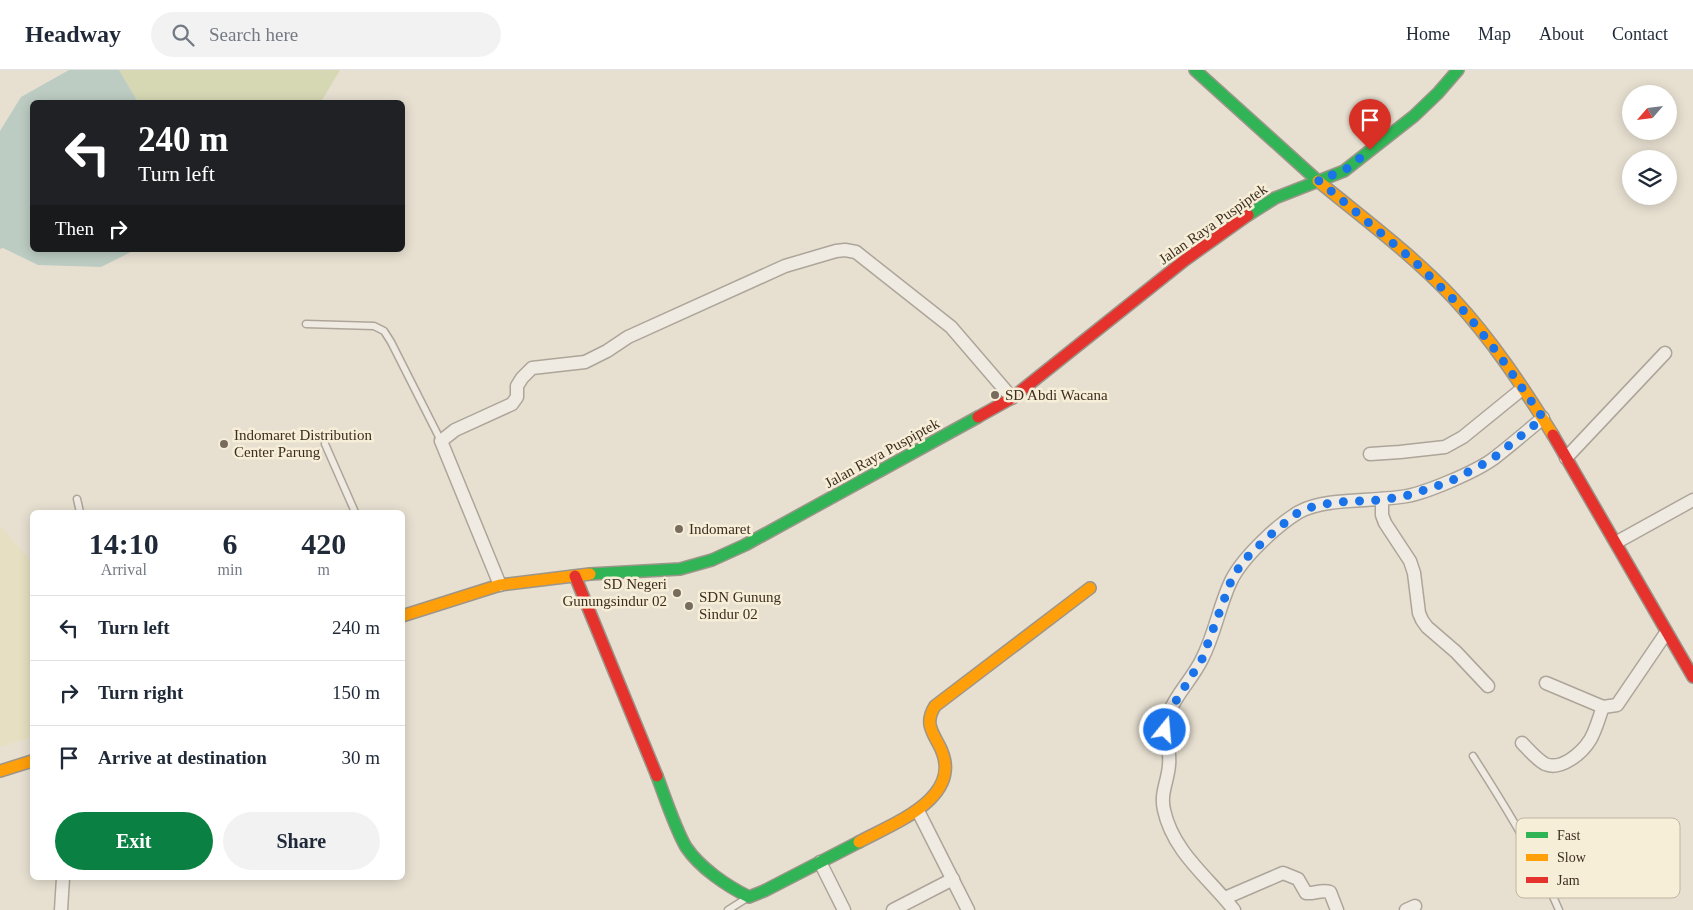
<!DOCTYPE html>
<style>
body{margin:0;font-family:Georgia,serif;background:#f2f2f3;color:#1f2937;height:100vh;display:flex;flex-direction:column;font-size:19px;white-space:nowrap}
*{box-sizing:border-box;margin:0}
p{font-size:16px;color:#747a83}
.icon{flex:none;width:28px;height:28px;fill:none;stroke:currentColor;stroke-width:2;stroke-linecap:round;stroke-linejoin:round}
.map{position:relative;flex:1;overflow:hidden}
.panel{position:absolute;left:30px;top:440px;width:375px;height:370px;display:flex;flex-direction:column;background:#fff;border-radius:8px;box-shadow:0 2px 12px #0003}
.panel>*{flex:none}
.hud{position:absolute;left:30px;top:30px;width:375px;height:152px;border-radius:8px;box-shadow:0 2px 12px #0003;background:#202124;color:#fff;overflow:hidden}
.needle{width:32px;rotate:242deg}
.fabs{position:absolute;left:1622px;top:15px;display:grid;gap:10px}
.fabs a{display:grid;place-items:center;width:55px;height:55px;border-radius:50%;background:#fff;box-shadow:0 2px 12px #0003;font-size:25px}
.pin{position:absolute;display:grid;place-items:center;width:42px;height:42px;color:#fff;margin:-51px -21px;border-radius:50% 50% 50% 0;rotate:-45deg;box-shadow:0 0 5px #0007}
.pin .icon{rotate:45deg}
.me{position:absolute;width:55px;margin:-28px;rotate:17deg;stroke-linejoin:round;filter:drop-shadow(0 0 4px #0008)}
.turn{display:flex;align-items:center;gap:18px;height:105px;padding:0 25px;font-size:22px}
.turn .icon{width:65px;height:65px;stroke-width:2.5}
.turn b{display:block;font-size:35px;line-height:42px}
.then{display:flex;align-items:center;height:48px;padding:0 25px;background:#0003;gap:10px;font-size:19px}
.eta{display:flex;justify-content:space-evenly;align-items:center;height:85px;text-align:center}
.eta b{font-size:30px;font-weight:800;line-height:35px}
.cta{display:flex;gap:10px;margin-top:auto;padding:10px 25px}
.cta a{flex:1;height:58px;border-radius:30px;background:#0b8043;color:#fff;font-size:20px;font-weight:800;line-height:58px;text-align:center}
.cta a+a{background:#f2f2f3;color:#1f2937}
ul{padding:0;list-style:none}
li{display:flex;align-items:center;gap:15px;height:65px;padding:0 25px;border-top:1px solid #e0e1e3}
li div{flex:1}
li b{display:block;font-size:19px}
li em{font-style:normal}
header{display:flex;align-items:center;gap:30px;box-sizing:border-box;height:70px;padding:0 25px;background:#fff;border-bottom:1px solid #e0e1e3}
header strong{font-size:24px}
nav{display:flex;gap:28px;margin-inline-start:auto;font-size:18px}
.search{width:350px;height:45px;background:#f2f2f3;display:flex;align-items:center;gap:12px;box-sizing:border-box;padding:0 18px;border-radius:28px;color:#747a83;font-size:19px}
.map>svg:first-child{display:block}
</style>
<header>
<strong>Headway</strong>
<div class="search"><svg class="icon" aria-label="search" viewBox="0 0 24 24"><circle cx="10" cy="10" r="6"/><path d="M15 15l6 6"/></svg>Search here</div>
<nav><a>Home</a><a>Map</a><a>About</a><a>Contact</a></nav>
</header>
<div class="map">
<svg width="1693" height="840" viewBox="0 0 1693 840">
<rect width="100%" height="100%" fill="#e7e0d1"/>
<path fill="#e6dfc2" d="M0,456l32,36v175l-32,10z"/>
<path fill="#d6d7b3" d="M119,0h221l-19,32h-183z"/>
<path fill="#bcccc2" d="M69,0h50l19,32h-106v148h103l-34,17 -63,-2 -35,-17 -3,1v-118l21,-34z"/>
<g fill="none" stroke-linecap="round" stroke-linejoin="round">
<g stroke="#ada599" stroke-width="9">
<g id="lane">
<path d="M306,254l68,2 10,5 7,11 50,99"/>
<path d="M325,374l30,68"/>
<path d="M77,429l3,13"/>
<path d="M1473,686c32,50 63,100 86,154"/>
<path d="M728,840l19,-12"/>
</g>
</g>
<g stroke="#ada599" stroke-width="15">
<g id="street">
<path d="M1370,384l30,-2 45,-5 18,-10 59,-48"/>
<path d="M1566,388l99,-105"/>
<path d="M1382,429v16l3,8 25,38 4,12 5,40 3,7 5,7 29,25 32,34"/>
<path d="M1617,472l76,-42"/>
<path d="M500,515l-59,-144 14,-11 57,-26 5,-7v-11l5,-8 10,-10 53,-6 22,-11 21,-14 157,-71 51,-15 9,-1 11,2 95,75 61,71"/>
<path d="M1546,613l57,24 14,-2 49,-72"/>
<path d="M1522,673c7,7 14,16 23,21 16,7 37,-11 45,-24 6,-10 9,-23 13,-33"/>
<path d="M918,741l50,99"/>
<path d="M820,792l24,48"/>
<path d="M1225,828l58,-25 15,6 8,14c9,1 15,-4 24,-1l7,18"/>
<path d="M61,840l2,-32"/>
<path d="M893,840l60,-31"/>
<path d="M1234,840c-25,-32 -61,-58 -70,-100 -4,-17 4,-29 5,-45 2,-18 -7,-34 0,-52 7,-19 24,-35 33,-54 13,-25 17,-53 29,-78 11,-23 46,-56 68,-69 27,-15 76,-10 108,-16 21,-4 68,-24 86,-37 17,-13 33,-27 50,-41"/>
<path d="M1406,840l9,-4"/>
</g>
</g>
<g stroke="#9c958a" stroke-width="14">
<g id="fast">
<path d="M1195,0l123,111"/>
<path d="M1248,145l27,-17 69,-27 70,-55 24,-23 20,-23"/>
<path d="M590,504l90,-5 32,-9 33,-15 233,-128"/>
<path d="M657,706c8,21 18,52 29,71 14,21 41,39 63,50l15,-6 95,-49"/>
</g>
</g>
<g stroke="#9c958a" stroke-width="14">
<g id="slow">
<path d="M1318,111c46,38 95,74 136,118 38,41 69,88 99,136"/>
<path d="M402,546l98,-31 90,-11"/>
<path d="M0,701l32,-10"/>
<path d="M859,772c35,-19 108,-45 80,-97 -8,-15 -14,-23 -4,-39l155,-118"/>
</g>
</g>
<g stroke="#9c958a" stroke-width="14">
<g id="jam">
<path d="M978,347l34,-19 173,-138 63,-45"/>
<path d="M1553,365l140,242"/>
<path d="M575,506l82,200"/>
</g>
</g>
<use href="#lane" stroke="#efebe3" stroke-width="6"/>
<use href="#street" stroke="#efebe3" stroke-width="12"/>
<use href="#fast" stroke="#30b455" stroke-width="11"/>
<use href="#slow" stroke="#ff9f0a" stroke-width="11"/>
<use href="#jam" stroke="#e5322d" stroke-width="11"/>
</g>
<g fill="none" stroke-linecap="round" stroke-linejoin="round">
<path stroke="#1a73e8" stroke-width="9" stroke-dasharray="0 16.2" d="M1165,660l4,-18 33,-53 29,-78 10,-17 11,-12 25,-23 23,-18 18,-6 21,-3 43,-2 27,-5 40,-13 42,-22 52,-42 -44,-63 -29,-37 -16,-18 -40,-39 -96,-81 26,-9 26,-21"/>
</g>
<g fill="#786c5e" stroke="#f7eed8" stroke-width="2">
<circle cx="995" cy="325" r="5"/>
<circle cx="224" cy="374" r="5"/>
<circle cx="679" cy="459" r="5"/>
<circle cx="677" cy="523" r="5"/>
<circle cx="689" cy="536" r="5"/>
</g>
<g text-anchor="middle" dominant-baseline="central" stroke-width="5" stroke-linejoin="round" paint-order="stroke">
<g font-size="15" fill="#3d2e20" stroke="#f7eed8">
<text transform="translate(1213 154) rotate(-35)">Jalan Raya Puspiptek</text>
<text transform="translate(882 383) rotate(-29)">Jalan Raya Puspiptek</text>
</g>
<g font-size="15" fill="#3d2e20" stroke="#f7eed8" text-anchor="start">
<text x="1005" y="325">SD Abdi Wacana</text>
<text x="234" y="365">Indomaret Distribution<tspan x="234" dy="17">Center Parung</tspan></text>
<text x="689" y="459">Indomaret</text>
<text x="667" y="514" text-anchor="end">SD Negeri<tspan x="667" dy="17">Gunungsindur 02</tspan></text>
<text x="699" y="527">SDN Gunung<tspan x="699" dy="17">Sindur 02</tspan></text>
</g>
</g>
<rect x="1516" y="748" width="164" height="80" rx="8" fill="#f7eed8" stroke="#bfb4a1" stroke-width="1"/>
<rect x="1526" y="762" width="22" height="6" fill="#30b455"/>
<rect x="1526" y="784" width="22" height="7" fill="#ff9f0a"/>
<rect x="1526" y="807" width="22" height="6" fill="#e5322d"/>
<g font-size="14" fill="#3d2e20">
<text x="1557" y="770">Fast</text>
<text x="1557" y="792">Slow</text>
<text x="1557" y="815">Jam</text>
</g>
</svg>
<div class="fabs">
<a><svg class="needle" viewBox="-14 -14 28 28"><path d="M0-13l5 13h-10z" fill="#e53935"/><path d="M0 13l5-13h-10z" fill="#747a83"/></svg></a>
<a><svg class="icon" aria-label="layers" viewBox="0 0 24 24"><path d="M12 4l9 5-9 5-9-5zM3 14l9 5 9-5"/></svg></a>
</div>
<div class="pin" style="left:1370px;top:80px;background:#d93025"><svg class="icon" aria-label="arrive" viewBox="0 0 24 24"><path d="M6 21V4h12l-3 4 3 4H6"/></svg></div>
<svg class="me" style="left:1165px;top:660px" viewBox="-20 -20 40 40"><circle r="17" fill="#1a73e8" stroke="#fff" stroke-width="3"/><path d="M0-11L8 9 0 5-8 9z" fill="#fff"/></svg>
<div class="hud">
<div class="turn"><svg class="icon" aria-label="left" viewBox="0 0 24 24"><path d="M17 20v-9H6M10 6l-5 5 5 5"/></svg><div><b>240 m</b>Turn left</div></div>
<div class="then">Then<svg class="icon" aria-label="right" viewBox="0 0 24 24"><path d="M7 20v-9h11M14 6l5 5-5 5"/></svg></div>
</div>
<section class="panel">
<div class="eta">
<div><b>14:10</b><p>Arrival</p></div>
<div><b>6</b><p>min</p></div>
<div><b>420</b><p>m</p></div>
</div>
<ul>
<li><svg class="icon" aria-label="left" viewBox="0 0 24 24"><path d="M17 20v-9H6M10 6l-5 5 5 5"/></svg><div><b>Turn left</b></div><em>240 m</em></li>
<li><svg class="icon" aria-label="right" viewBox="0 0 24 24"><path d="M7 20v-9h11M14 6l5 5-5 5"/></svg><div><b>Turn right</b></div><em>150 m</em></li>
<li><svg class="icon" aria-label="arrive" viewBox="0 0 24 24"><path d="M6 21V4h12l-3 4 3 4H6"/></svg><div><b>Arrive at destination</b></div><em>30 m</em></li>
</ul>
<div class="cta"><a>Exit</a><a>Share</a></div>
</section>
</div>
